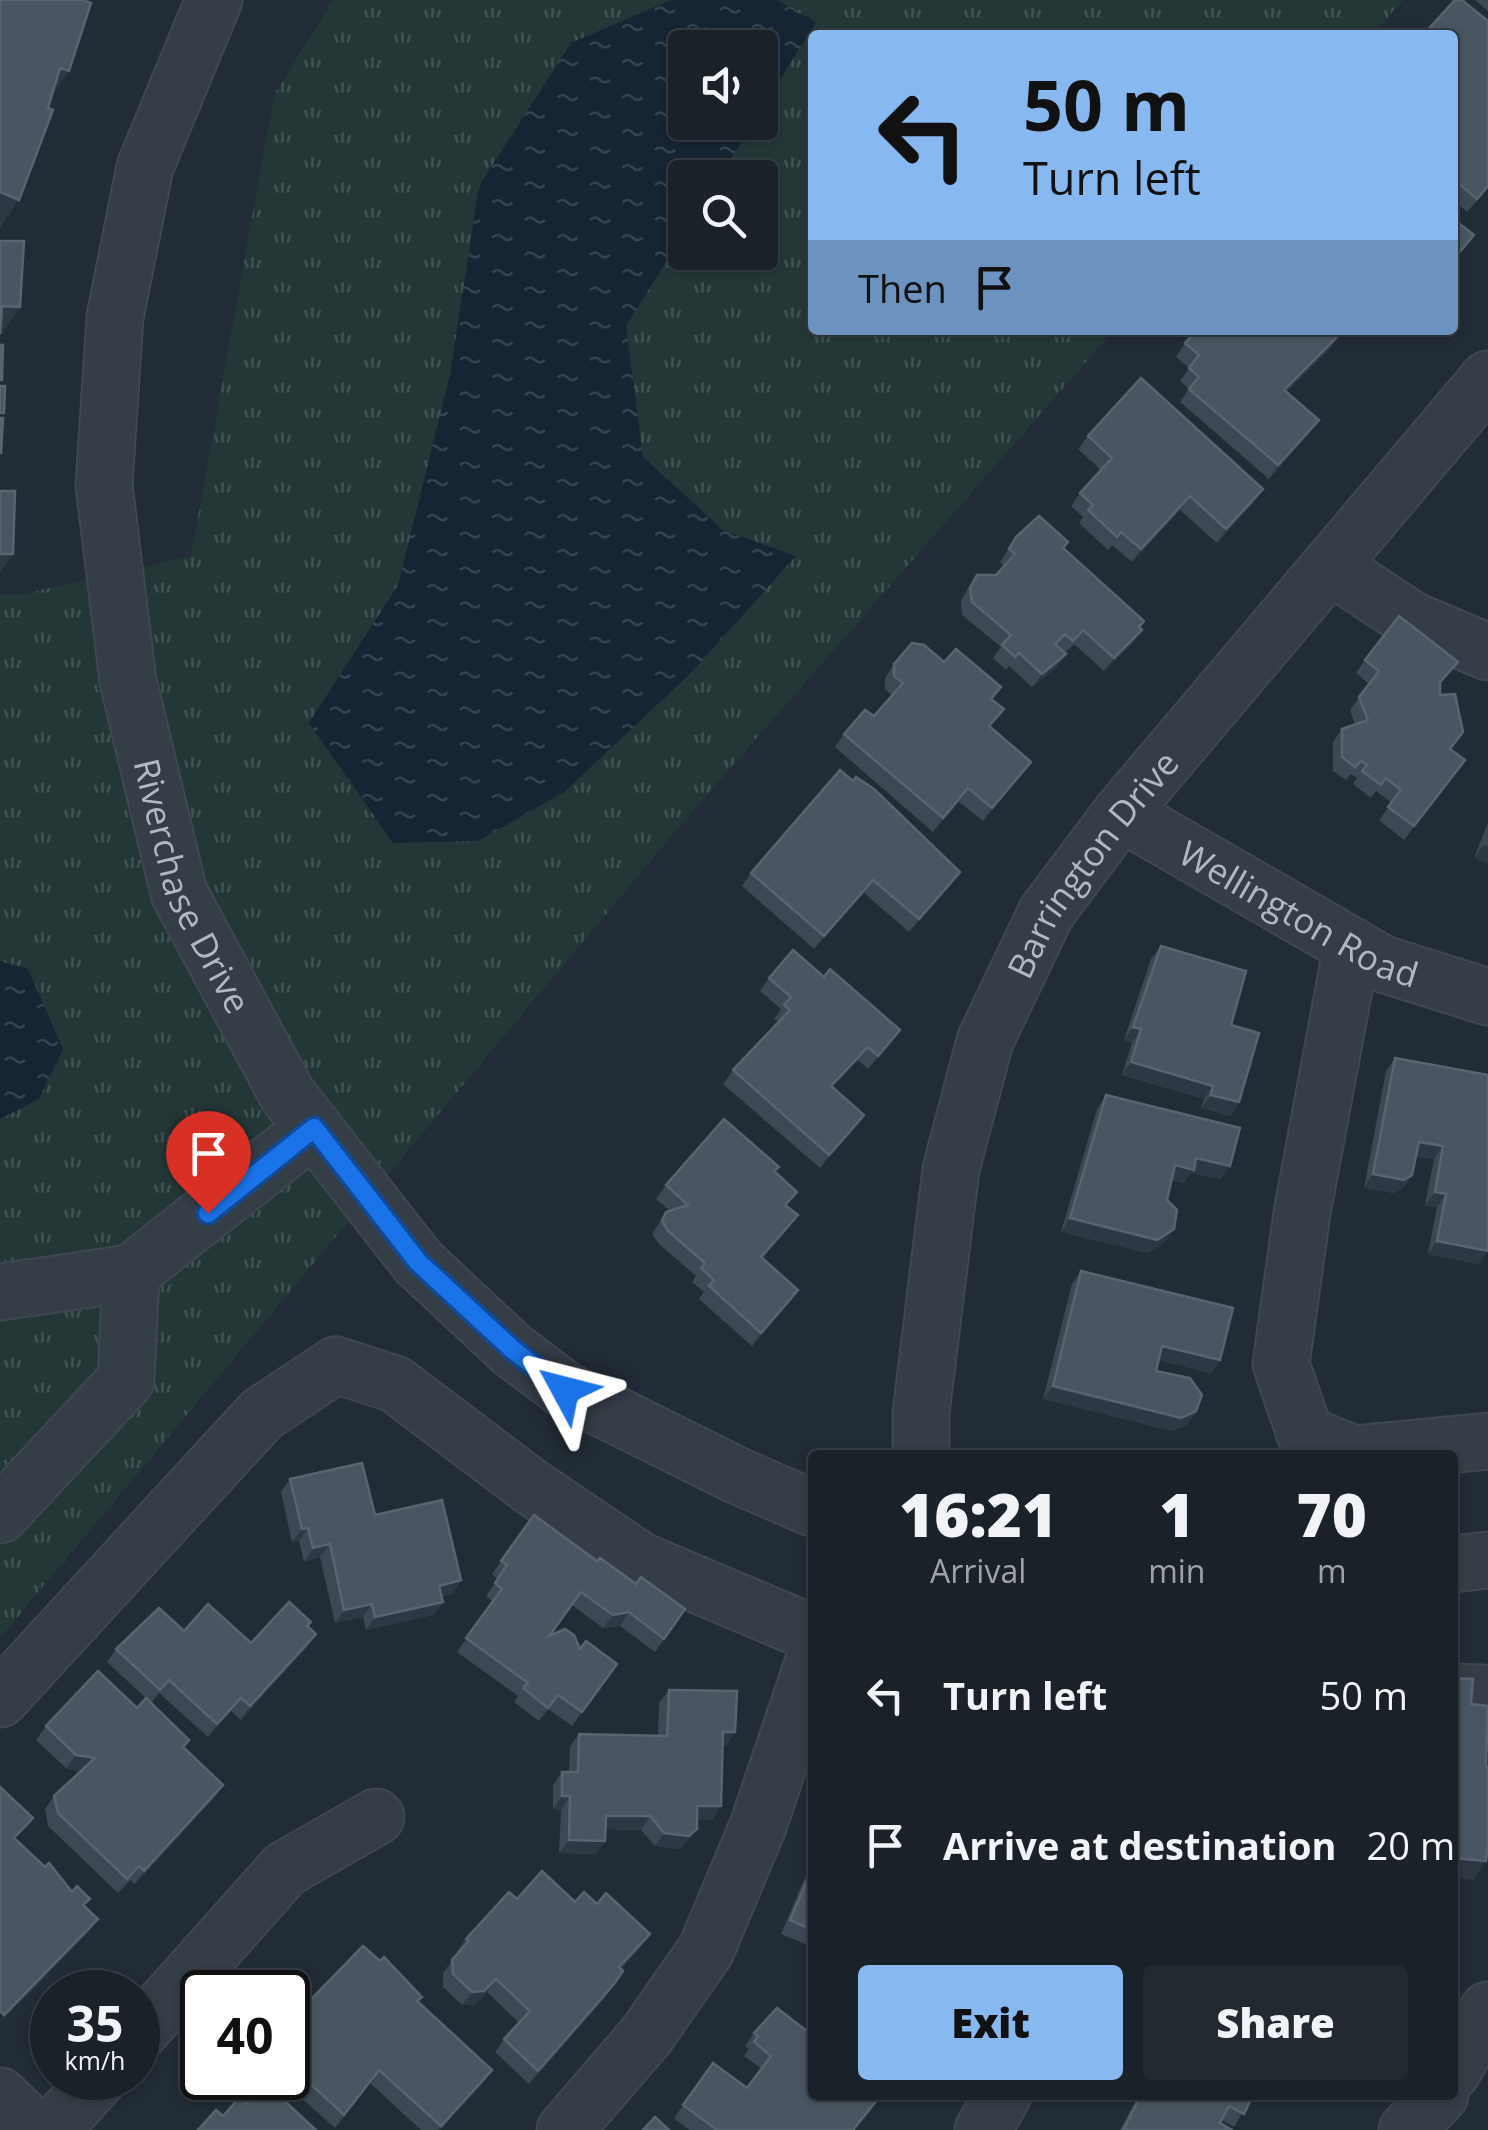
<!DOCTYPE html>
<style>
body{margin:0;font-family:"Open Sans",sans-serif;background:#232930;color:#f1f3f6;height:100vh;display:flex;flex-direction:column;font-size:38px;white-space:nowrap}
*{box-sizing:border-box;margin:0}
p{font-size:32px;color:#9fa3a8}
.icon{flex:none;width:55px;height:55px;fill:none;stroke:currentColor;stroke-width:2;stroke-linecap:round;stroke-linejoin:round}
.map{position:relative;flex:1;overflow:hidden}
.details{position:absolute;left:808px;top:1450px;width:650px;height:650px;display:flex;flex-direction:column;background:#1a2128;border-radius:10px;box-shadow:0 2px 8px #0004,0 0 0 2px #383e45}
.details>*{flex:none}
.top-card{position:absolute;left:808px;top:30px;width:650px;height:305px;border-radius:10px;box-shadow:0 2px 8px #0004,0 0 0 2px #383e45;background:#88b8f0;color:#111;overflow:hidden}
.tools{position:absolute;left:668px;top:30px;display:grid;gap:20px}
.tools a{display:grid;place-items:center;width:110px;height:110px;border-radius:10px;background:#1a2128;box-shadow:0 2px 8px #0004,0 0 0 2px #383e45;font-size:50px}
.speed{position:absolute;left:30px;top:1970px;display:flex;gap:20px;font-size:50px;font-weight:700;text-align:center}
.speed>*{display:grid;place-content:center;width:130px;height:130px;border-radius:50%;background:#1a2128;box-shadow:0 2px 8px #0004,0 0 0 2px #383e45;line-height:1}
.speed small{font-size:25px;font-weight:400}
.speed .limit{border:5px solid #111;border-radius:15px;background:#fff;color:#111}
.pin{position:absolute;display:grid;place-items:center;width:85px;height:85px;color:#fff;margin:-102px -42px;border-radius:50% 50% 50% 0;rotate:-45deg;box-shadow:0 0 10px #0007}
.pin .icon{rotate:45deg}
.me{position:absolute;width:110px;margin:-55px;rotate:308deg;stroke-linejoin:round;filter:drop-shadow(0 0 8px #0008)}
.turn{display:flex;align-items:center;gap:35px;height:210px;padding:0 50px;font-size:45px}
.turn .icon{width:130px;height:130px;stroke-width:2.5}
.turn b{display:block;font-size:70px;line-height:85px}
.then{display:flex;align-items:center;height:95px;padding:0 50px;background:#0003;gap:20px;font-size:38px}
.eta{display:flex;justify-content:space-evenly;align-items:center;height:170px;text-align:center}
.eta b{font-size:60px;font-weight:800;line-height:70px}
.action{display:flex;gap:20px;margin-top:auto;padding:20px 50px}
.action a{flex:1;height:115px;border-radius:10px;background:#88b8f0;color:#111;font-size:40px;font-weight:800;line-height:115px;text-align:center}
.action a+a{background:#232930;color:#f1f3f6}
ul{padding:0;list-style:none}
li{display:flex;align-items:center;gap:30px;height:150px;padding:0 50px}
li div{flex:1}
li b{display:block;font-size:38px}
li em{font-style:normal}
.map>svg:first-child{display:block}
</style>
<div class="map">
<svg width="1488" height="2130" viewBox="0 0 1488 2130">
<defs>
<pattern id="grass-tufts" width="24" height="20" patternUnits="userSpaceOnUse" patternTransform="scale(2.5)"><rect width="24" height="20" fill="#243737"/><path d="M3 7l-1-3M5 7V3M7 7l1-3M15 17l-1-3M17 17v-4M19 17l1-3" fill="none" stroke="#415252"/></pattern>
<pattern id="water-ripples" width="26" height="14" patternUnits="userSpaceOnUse" patternTransform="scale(2.5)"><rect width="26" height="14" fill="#162433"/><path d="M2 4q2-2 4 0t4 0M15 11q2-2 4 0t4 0" fill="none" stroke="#35424f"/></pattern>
</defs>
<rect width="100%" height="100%" fill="#222c36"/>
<path fill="url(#grass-tufts)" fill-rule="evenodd" d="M333,0h1070l-31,35h-560v295h302l-430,491 -684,817v-1043h19l172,-39 83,-461zM685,48h75v74h-75zM685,178h75v74h-75z"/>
<g fill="url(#water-ripples)">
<path d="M671,0h106l39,22 -56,90v-64h-75v74l69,1 -35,54 -34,1v54l-59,94 17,131 80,73 73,26 -106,118 -126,118 -86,49 -85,2 -84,-120 89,-138 52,-210 29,-189 92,-143z"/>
<path d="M0,961l28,8 35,80 -24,50 -39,20z"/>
</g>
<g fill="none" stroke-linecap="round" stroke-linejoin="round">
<g stroke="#3f4750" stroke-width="59">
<g id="minor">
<path id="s1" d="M214,0l-69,167 -30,150 -11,168 24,196 51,212 108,201 131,168 93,87 54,41 171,85 76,33"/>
<path d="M1330,566l82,54 76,32"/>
<path id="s2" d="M1121,813l262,151 105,33"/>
<path d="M1352,946l-50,267 -21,151 24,70 49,20 134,-13"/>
<path d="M0,1292l131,-19 183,-145"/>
<path id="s3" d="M921,1455v-42l30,-244 34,-128 61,-128 75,-100 367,-434"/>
<path d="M0,1515l126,-135 5,-107"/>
<path d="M1452,1564l36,-4"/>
<path d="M1452,1692l29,1 7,4"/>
<path d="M0,1699l262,-285 74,-49 59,19 135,102 111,75 171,72"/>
<path d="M138,2034l147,-165 91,-52"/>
<path d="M1452,2072l36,-62"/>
<path d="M0,2096l35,34"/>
<path d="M52,2130l47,-52"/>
<path d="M565,2130l81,-94 60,-86 52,-124 54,-160"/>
<path d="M983,2130l20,-35"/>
<path d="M1407,2130l33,-35"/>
</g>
</g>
<use href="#minor" stroke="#353e47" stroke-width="55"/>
</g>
<g fill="#3d4855">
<path d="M1475,0h13v11z"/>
<path d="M1488,21v167l-21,24 -15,-13v-164z"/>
<path d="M1339,335l-9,13 -44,44 33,28 -10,13 -40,46 -89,-77 9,-13 -9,-8 9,-13 -13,-11 9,-14z"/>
<path d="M1088,436l166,66 -37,41 -37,-33 -48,52 -20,-17 -4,5 -29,-27 4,-6 -12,-11 9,-13 21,-23 -23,-21z"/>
<path d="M1016,537l52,5 -5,7 76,78 -6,16 -29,28 -30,-27 -9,9 -8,14 -25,20 -23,-21 -3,4 -13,-12 8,-11 -39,-32 -1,-14 7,-13 9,-13h19l8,-9 -4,-4z"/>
<path d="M1365,660l93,2 -18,23v10l16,78 -52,67 -25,-20 13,-17 -16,-12 -5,7 -18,-14 4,-6 -6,-4 -5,6 -13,-9v-29l9,-13 13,-5 -5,-14 19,-26 -13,-11z"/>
<path d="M944,662l48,37 -2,28 31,48 -38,46 -24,-19 -26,30 -98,-85 9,-13 30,-18 18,-21 -7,-6v-11l9,-14z"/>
<path d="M1488,822v42l-14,-6z"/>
<path d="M751,873l200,12 -42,47 -45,-39 -50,56 -72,-63z"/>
<path d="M1161,946l70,79 8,77 -9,14 -29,-8 3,-9 -82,-24 10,-32 -8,-3 27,-81z"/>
<path d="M769,978l122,66 -23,25 -10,-9 -25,27 31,28 -9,13 -35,40 -97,-84 10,-14 46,-48 -5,-3 7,-10 -21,-18z"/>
<path d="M1395,1058l93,17 -9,189 -51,-10 9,-47 -12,-2 9,-46 -18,-3 -4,19 -9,13 -9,5 -30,-5 22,-117z"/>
<path d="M1106,1095l115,84 -30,-6 -7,10 -12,-3 -5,20 -2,42 -17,11 -87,-21 36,-123z"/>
<path d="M775,1172l12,34 2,22 -27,30 36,32 -9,13 -37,43 -53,-47 5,-7 -12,-10 4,-6 -37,-32 -7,-10 14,-22 4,-1 -14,-12 10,-14z"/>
<path d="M1081,1271l139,89 -9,13 -52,-13 -3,11 40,40 -9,14 -15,6 -129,-32 29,-115z"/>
<path d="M290,1479l85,36 86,65 -9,14 -11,2 2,6 -10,13 -67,15 -3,-13 -28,6 -15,-66 -16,5 -5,-21 -7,1 -11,-50z"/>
<path d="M534,1515l63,46 39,23 49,25 -30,43 -35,-26 -17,2 -31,-23 -22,30 67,29 -45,62 -24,-17 -9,12 -25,-19 4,-6 -61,-44 36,-50 -7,-6 12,-17 -6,-5z"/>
<path d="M308,1627l8,7 -9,13 -66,73 -10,-9 -23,26 -49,-44 -8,10 -44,-41 9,-13 68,-18 67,12z"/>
<path d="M669,1690l66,42 -9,14h-3l-11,74 -15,-1v10l-17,20 -25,-3 -14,-16 -35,-1 -10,25 -37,-1 2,-43 -8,-1v-24l9,-13h7l1,-25 9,-13 79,2 1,-33z"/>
<path d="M137,1708l47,40 39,37 -9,13 -79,86 -5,-4 -12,13 -70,-67 -3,-17 9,-13 27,-25 -15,-3 -30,-28 10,-14z"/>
<path d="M812,1861v86l-31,-13z"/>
<path d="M517,1899l58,3 66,45 -20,22 -16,29 -76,86 -34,-32 9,-13 15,-16 -32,-31 -13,13h-12l-19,-18v-14l15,-20 -1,-1 9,-13z"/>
<path d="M422,1997l-4,5 74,68 -9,13 -43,47h-19l-51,-47 -35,45 -56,-50h9v-55z"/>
<path d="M754,2033l100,97h-165l-15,-12 39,-55 34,25 15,-19 -18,-13 5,-7 -4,-3z"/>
<path d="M1139,2095h114l-19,32 -12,-7 -2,3 12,7h-112z"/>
</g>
<g fill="#2d3844">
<path d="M60,68l9,3 -23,32z"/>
<path d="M0,192l19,8 -19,28z"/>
<path d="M2,306l18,1 -20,29z"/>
<path d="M1339,335l-9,13 -55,55 9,-13z"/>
<path d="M1319,420l-10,13 -40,46 9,-14z"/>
<path d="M1263,489l-9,13 -37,41 9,-14z"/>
<path d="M1190,496l-10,14 -48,52 9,-13z"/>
<path d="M0,554h13l-13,19z"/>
<path d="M1142,630l-9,13 -29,28 10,-13z"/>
<path d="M1066,654l-9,13 -25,20 10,-13z"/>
<path d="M1031,762l-10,13 -38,46 9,-13z"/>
<path d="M968,788l-9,14 -26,30 10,-14z"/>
<path d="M1484,845l4,2v17l-14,-6z"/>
<path d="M960,872l-9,13 -42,47 10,-13z"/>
<path d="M873,880l-9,13 -50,56 10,-13z"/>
<path d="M1133,1027l8,2 -9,14 -8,-3z"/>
<path d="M900,1030l-9,14 -23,25 10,-13z"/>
<path d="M868,1047l-10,13 -36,39 9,-13z"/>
<path d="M1131,1062l82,24 -9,13 -82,-24z"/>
<path d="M1211,1095l28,7 -9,14 -29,-8z"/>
<path d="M864,1115l-9,13 -35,40 9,-13z"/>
<path d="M1419,1142l24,4 -9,13 -24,-4z"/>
<path d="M1196,1158l34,8 -9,13 -30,-6 -7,10 -18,-5 9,-13z"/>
<path d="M1373,1174l39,1 -9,13 -9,5 -30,-5z"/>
<path d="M1435,1192l11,2 -9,13 -12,-2z"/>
<path d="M798,1215l-9,13 -37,42 9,-13z"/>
<path d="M1070,1218l104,11 -9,13 -17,11 -87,-21z"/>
<path d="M1437,1241l51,10 -9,13 -51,-10z"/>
<path d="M798,1290l-9,13 -37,43 9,-13z"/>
<path d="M1162,1346l58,14 -9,13 -58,-14z"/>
<path d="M1053,1386l143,25 -9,14 -15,6 -129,-32z"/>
<path d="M308,1528l-9,13 -7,1 10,-13z"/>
<path d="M330,1544l-10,13 -16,5 9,-14z"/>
<path d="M461,1580l-9,14 -22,5 9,-13z"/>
<path d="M443,1602l-10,13 -67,15 9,-13z"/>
<path d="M372,1604l-9,13 -28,6 9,-13z"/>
<path d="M629,1612l-9,14 -17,2 10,-13z"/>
<path d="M316,1634l-9,13 -66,73 9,-14z"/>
<path d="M241,1698l-10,13 -23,26 9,-13z"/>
<path d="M723,1732h12l-9,14h-12z"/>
<path d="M76,1755l19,3 -9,13 -20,-3z"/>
<path d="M223,1785l-9,13 -79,86 9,-13z"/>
<path d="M562,1796h8l-9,14 -8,-1z"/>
<path d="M697,1806h24l-9,14 -24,-1z"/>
<path d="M606,1816h44l-9,14 -44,-1z"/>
<path d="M697,1829l-17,20 -25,-3 9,-13z"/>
<path d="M569,1840l36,1 -9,13 -37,-1z"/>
<path d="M1452,1858l34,3 -13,19 -21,-2z"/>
<path d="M98,1919l-10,14 -88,90 4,-8z"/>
<path d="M650,1934l-9,13 -31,33 9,-13z"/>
<path d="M496,1979l-9,13 -13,13h-12l10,-13z"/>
<path d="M614,1984l-9,14 -76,86 9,-13z"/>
<path d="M492,2070l-9,13 -43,47h-2z"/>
</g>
<g fill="#495561" stroke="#596470" stroke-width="2.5">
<path d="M0,0h83l8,3 -22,68 -9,-3 -12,40 5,2 -34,90 -19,-8z"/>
<path d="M1455,0h7l26,21v165l-11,13 -25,-21v-143h-29z"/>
<path d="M1452,218l22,17 -22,26z"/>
<path d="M0,241h24l-4,66 -18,-1 -2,28z"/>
<path d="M1197,330h136l6,5 -55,55 35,30 -41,45 -89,-76 10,-12 -10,-9 10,-13 -14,-12z"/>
<path d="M0,345h3l-1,35h-2z"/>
<path d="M1141,378l122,111 -37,40 -36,-33 -49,53 -20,-17 -4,5 -29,-27 5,-5 -13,-12 32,-35 -24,-22z"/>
<path d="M0,386h5l-1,27h-4z"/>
<path d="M0,418h3l-2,35h-1z"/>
<path d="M0,491h15l-2,63h-13z"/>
<path d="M1039,516l29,26 -5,6 81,73 -5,6 3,3 -28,28 -31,-28 -10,11 -8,-7 -10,10 11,10 -24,20 -23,-21 -4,4 -13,-12 9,-10 -39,-33 -2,-14 7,-13h19l19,-21 -6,-5 7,-12z"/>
<path d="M1399,616l59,46 -18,20v13l15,-1 8,38 -13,17 15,11 -51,66 -26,-19 13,-17 -15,-12 -5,7 -19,-14 5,-6 -6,-4 -6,6 -13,-10v-28l26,-9 -9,-23 20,-26 -14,-11z"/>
<path d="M912,643l12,2 20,17 12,-13 45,38 -10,12 13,10 -15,17 42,36 -39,46 -24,-20 -25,30 -99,-84 21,-24 9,6 29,-33 -9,-7v-12z"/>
<path d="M840,770l13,11 3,-4 18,12 86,83 -41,47 -46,-39 -49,56 -73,-63z"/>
<path d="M1161,946l85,25 -15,54 28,8 -20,69 -28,-7 2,-9 -82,-24 10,-33 -8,-2z"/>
<path d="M793,950l31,27 6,-8 70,61 -22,26 -10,-9 -37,39 33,29 -35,40 -96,-85 57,-60 -6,-5 7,-8 -22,-19z"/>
<path d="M1395,1058l93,17v176l-51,-10 9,-47 -11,-2 8,-46 -24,-4 -7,33 -8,5 -31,-6z"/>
<path d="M1106,1095l134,33 -10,38 -34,-8 -2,12 -19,-5 -8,35 10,10 -3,19 -17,11 -87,-22z"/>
<path d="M724,1119l55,48 -5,4 23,21 -12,13 13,10 -37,42 37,33 -37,43 -52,-47 5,-6 -13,-12 4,-5 -37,-32 -6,-10 4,-9 22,-7 -22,-20z"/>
<path d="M1081,1271l152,37 -13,52 -58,-14 -6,25 34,7 12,17 -6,16 -15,7 -128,-32z"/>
<path d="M362,1463l13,52 67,-15 19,80 -22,6 4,16 -68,15 -3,-13 -28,6 -14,-66 -17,4 -5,-20 -6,1 -12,-50z"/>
<path d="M534,1515l63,46 3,-3 36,26 5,-7 44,32 -21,30 -35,-27 -16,3 -32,-23 -32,44 16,-7 9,6 6,14 6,-8 31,23 -35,48 -24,-17 -10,13 -25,-20 5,-5 -62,-45 36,-49 -7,-6 12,-18 -6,-4z"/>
<path d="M289,1602l22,20 -4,4 9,8 -66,72 -9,-8 -24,26 -48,-44 -9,10 -44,-41 43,-41 25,23 24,-27 43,39z"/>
<path d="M98,1671l39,37 9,-10 43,42 -6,7 40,38 -79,86 -5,-5 -12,13 -69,-66 -4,-17 41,-38 -19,-3 -30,-29z"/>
<path d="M1452,1678l21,1 -2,25 17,2 -2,61h2v74l-2,20 -34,-3z"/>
<path d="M669,1690l68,1 -2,41h-12l-2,74h-24v23l-8,7 -25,-3 -14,-17h-44l-1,25 -36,-1 1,-44h-8v-24h16l1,-38 88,2z"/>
<path d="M0,1787l33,31 -19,20 31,29 4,-4 23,29 5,-6 13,13 -7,6 15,14 -94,96 -4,-4z"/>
<path d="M812,1869v61l-22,-10z"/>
<path d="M542,1871l33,31 9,-10 13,12 9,-11 44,41 -31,33 4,4 -9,13 -76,87 -34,-32 26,-28 -34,-32 -12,12 -12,1 -19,-18 -1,-14 17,-19 -3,-2 43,-47 8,7z"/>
<path d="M363,1946l17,15 4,-4 38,40 -5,4 75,69 -51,56 -62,-56 -35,45 -56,-52v-40z"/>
<path d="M777,2008l35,27v60h69l-28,35h-136l-34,-25 30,-42 34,25 24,-32 -17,-14 4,-6 -4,-3z"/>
<path d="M265,2083l51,47h-118l18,-20 7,6 18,-20 6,7z"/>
<path d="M1141,2095h112l-9,19 -15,-8 -9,17 12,7h-109z"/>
<path d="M655,2117l14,13h-26z"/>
</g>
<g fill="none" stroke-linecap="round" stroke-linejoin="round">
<g stroke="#114b97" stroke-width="25">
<path id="route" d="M208,1213l106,-85 104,134 94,87 53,41"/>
</g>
<use href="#route" stroke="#1a73e8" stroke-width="18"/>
</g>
<g text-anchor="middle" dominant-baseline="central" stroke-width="10" stroke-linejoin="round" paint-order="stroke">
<g font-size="35" fill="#b0b9c3" stroke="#1b232b">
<text stroke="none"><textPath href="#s3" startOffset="628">Barrington Drive</textPath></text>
<text stroke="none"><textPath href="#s1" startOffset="915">Riverchase Drive</textPath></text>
<text stroke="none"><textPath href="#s2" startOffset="205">Wellington Road</textPath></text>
</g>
</g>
</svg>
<div class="tools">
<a><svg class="icon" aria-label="sound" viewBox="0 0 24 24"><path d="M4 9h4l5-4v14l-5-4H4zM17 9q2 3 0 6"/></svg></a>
<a><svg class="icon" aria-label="search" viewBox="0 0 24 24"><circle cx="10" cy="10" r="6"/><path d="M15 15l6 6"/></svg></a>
</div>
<div class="speed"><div>35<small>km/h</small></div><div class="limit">40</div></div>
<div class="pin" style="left:208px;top:1213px;background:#d93025"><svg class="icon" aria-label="arrive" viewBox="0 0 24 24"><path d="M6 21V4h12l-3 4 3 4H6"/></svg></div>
<svg class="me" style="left:565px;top:1390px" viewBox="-20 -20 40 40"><path d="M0-17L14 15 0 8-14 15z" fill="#1a73e8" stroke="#fff" stroke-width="4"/></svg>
<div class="top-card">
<div class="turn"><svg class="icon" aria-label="left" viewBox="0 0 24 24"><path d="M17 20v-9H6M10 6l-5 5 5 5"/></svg><div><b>50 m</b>Turn left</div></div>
<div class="then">Then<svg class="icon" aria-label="arrive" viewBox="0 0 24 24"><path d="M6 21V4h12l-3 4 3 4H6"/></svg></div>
</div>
<section class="details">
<div class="eta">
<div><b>16:21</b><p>Arrival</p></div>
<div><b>1</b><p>min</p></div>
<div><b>70</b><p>m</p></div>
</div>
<ul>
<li><svg class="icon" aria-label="left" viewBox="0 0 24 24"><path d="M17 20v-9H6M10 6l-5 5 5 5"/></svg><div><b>Turn left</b></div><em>50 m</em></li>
<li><svg class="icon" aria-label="arrive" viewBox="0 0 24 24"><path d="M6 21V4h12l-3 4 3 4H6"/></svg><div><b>Arrive at destination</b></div><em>20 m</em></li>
</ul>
<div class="action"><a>Exit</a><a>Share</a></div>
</section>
</div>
